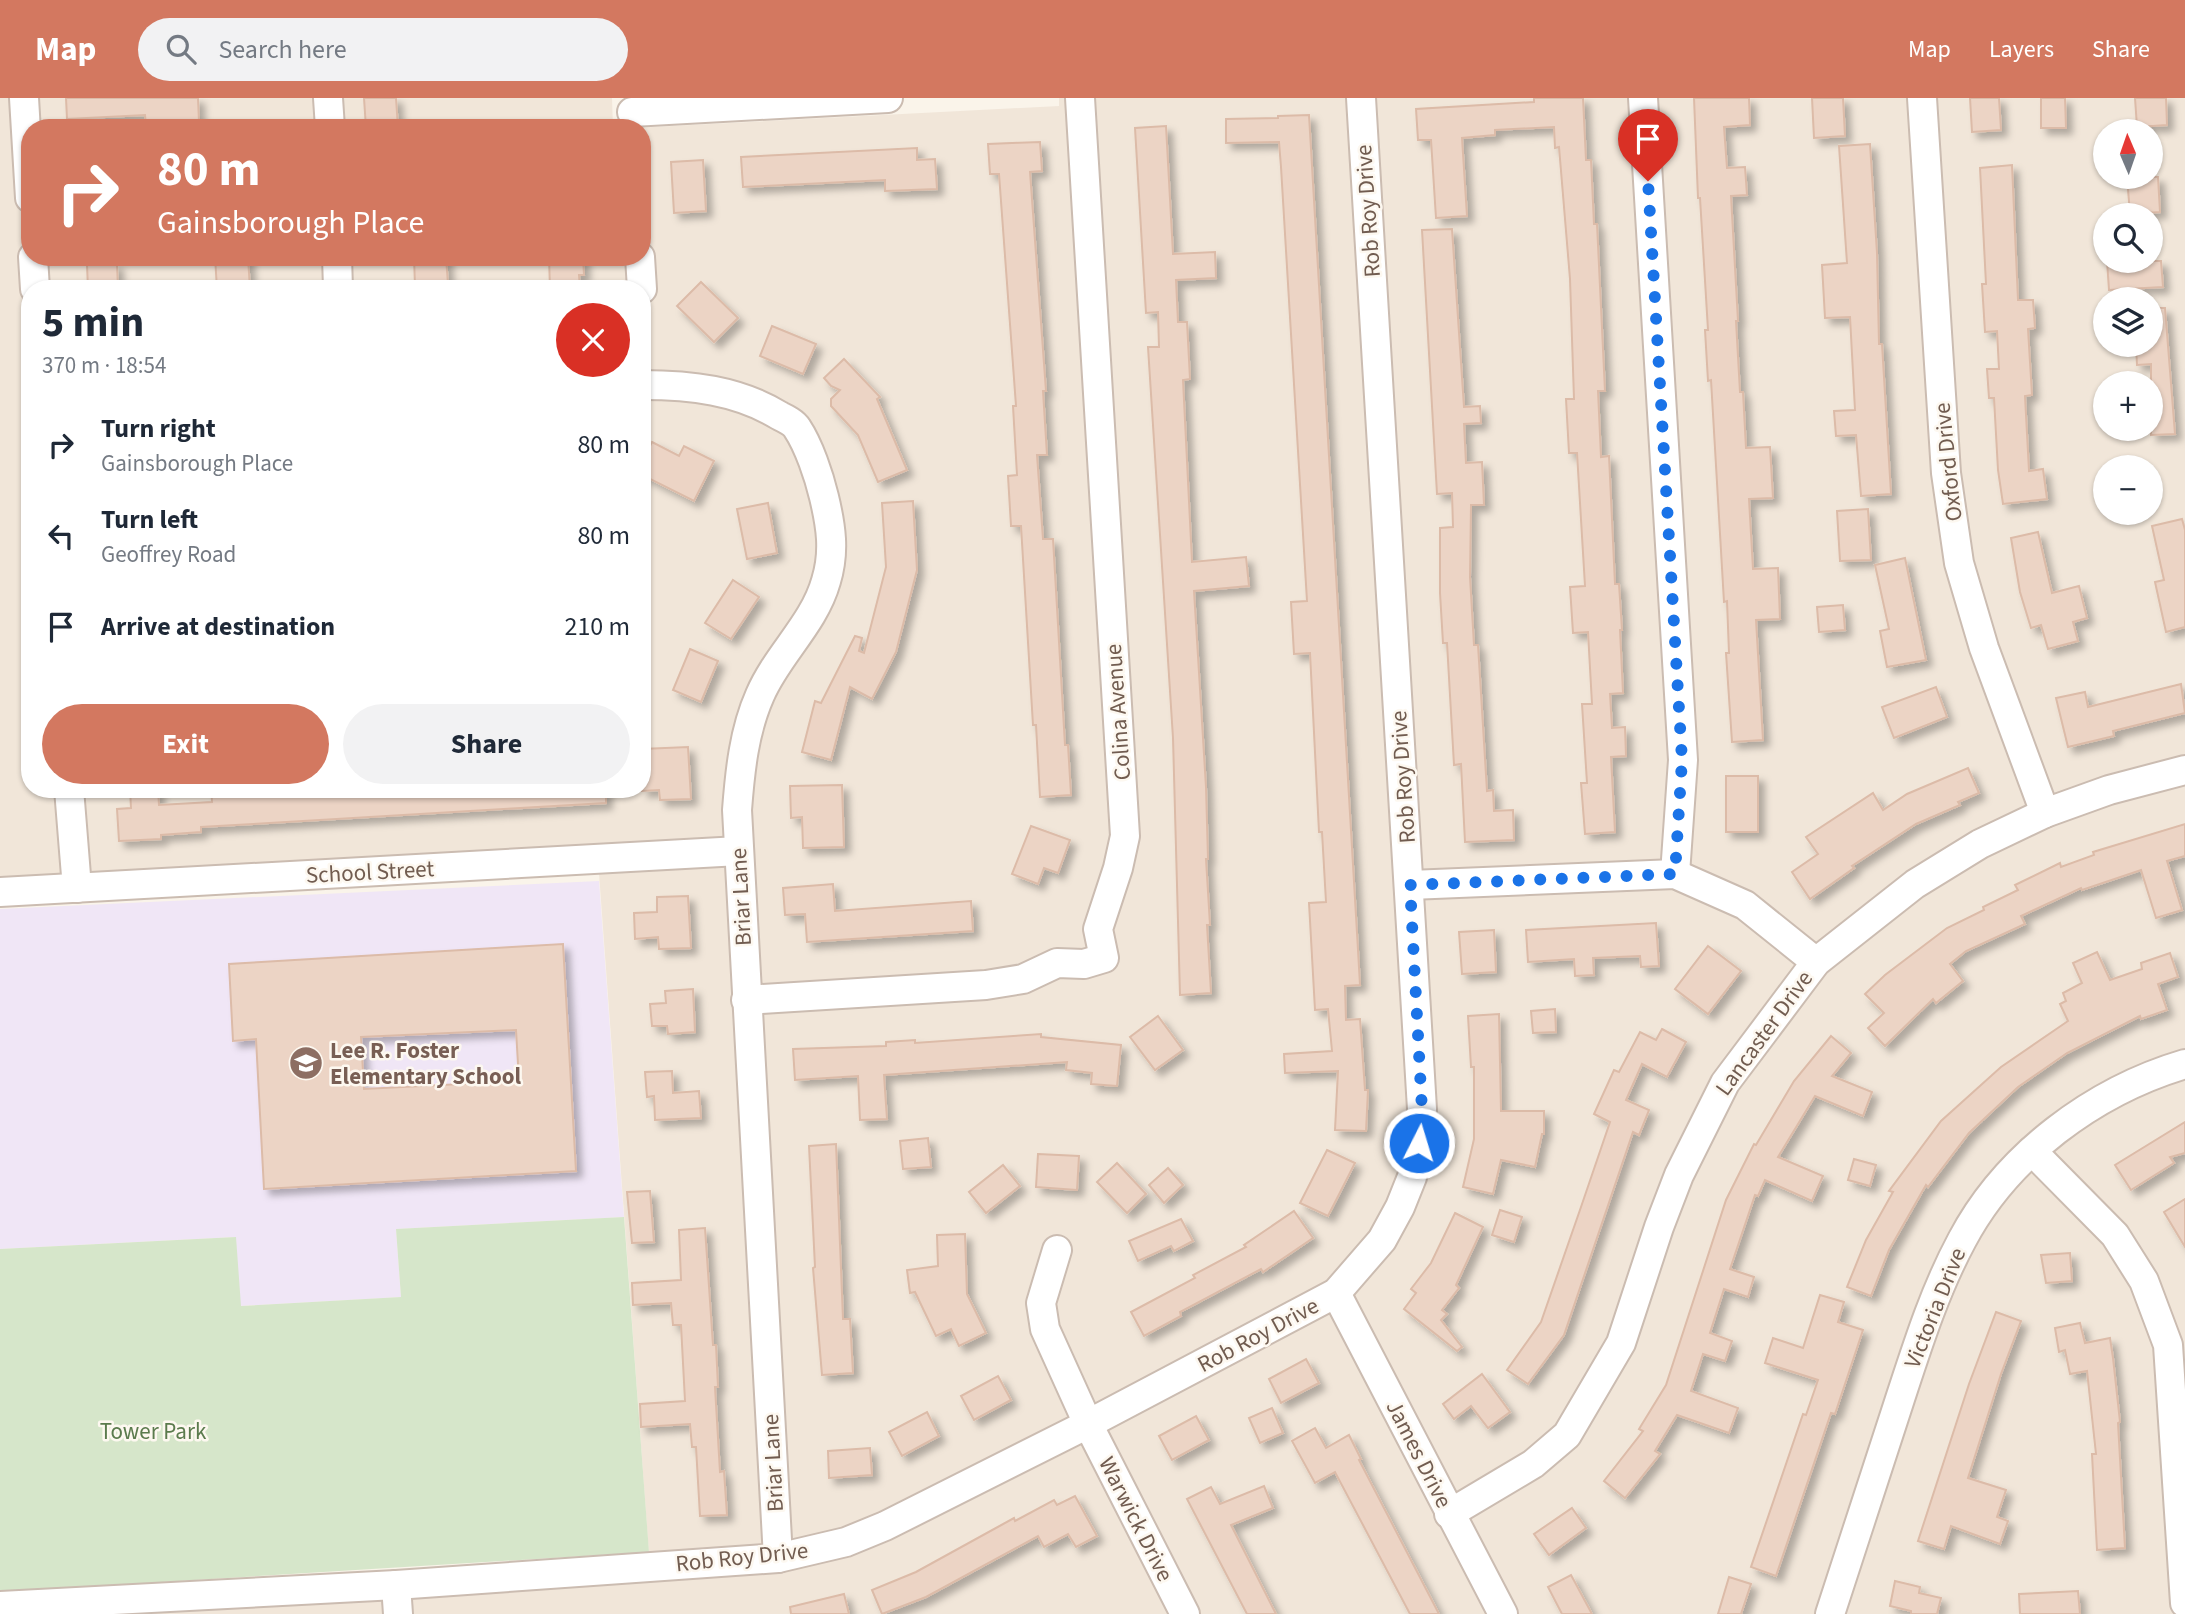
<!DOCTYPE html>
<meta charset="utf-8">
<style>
body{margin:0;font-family:"Source Sans 3",sans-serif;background:#f2f2f3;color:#1f2937;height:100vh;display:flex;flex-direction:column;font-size:26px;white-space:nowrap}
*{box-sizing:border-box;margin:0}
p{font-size:23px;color:#747a83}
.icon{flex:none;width:38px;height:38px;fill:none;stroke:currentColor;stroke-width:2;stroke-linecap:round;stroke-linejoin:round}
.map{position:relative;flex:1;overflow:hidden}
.sheet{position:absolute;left:21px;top:182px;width:630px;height:518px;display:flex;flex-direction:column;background:#fff;border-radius:28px;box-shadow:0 2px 5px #0004}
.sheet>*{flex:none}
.top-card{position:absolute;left:21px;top:21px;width:630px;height:147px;border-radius:28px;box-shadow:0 2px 5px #0004;background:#d37860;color:#fff;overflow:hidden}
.needle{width:46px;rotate:358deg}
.tools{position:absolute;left:2093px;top:21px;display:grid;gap:14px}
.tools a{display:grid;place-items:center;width:70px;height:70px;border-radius:50%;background:#fff;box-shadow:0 2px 5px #0004;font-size:35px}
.pin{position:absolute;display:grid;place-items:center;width:60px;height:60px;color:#fff;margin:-72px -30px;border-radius:50% 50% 50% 0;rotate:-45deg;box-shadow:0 0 7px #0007}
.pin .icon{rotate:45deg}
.me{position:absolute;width:77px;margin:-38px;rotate:5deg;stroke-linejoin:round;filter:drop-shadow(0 0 5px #0008)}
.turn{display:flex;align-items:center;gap:24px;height:147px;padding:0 21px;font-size:32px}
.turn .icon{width:91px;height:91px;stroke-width:2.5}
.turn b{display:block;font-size:49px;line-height:60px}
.round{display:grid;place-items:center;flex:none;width:74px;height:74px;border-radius:37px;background:#f2f2f3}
.head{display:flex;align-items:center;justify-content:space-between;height:119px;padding:0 21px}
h1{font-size:42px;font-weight:700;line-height:52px}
.action{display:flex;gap:14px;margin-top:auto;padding:14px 21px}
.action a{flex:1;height:80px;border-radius:42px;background:#d37860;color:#fff;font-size:28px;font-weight:700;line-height:80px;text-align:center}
.action a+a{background:#f2f2f3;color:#1f2937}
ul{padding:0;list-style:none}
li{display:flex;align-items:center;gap:21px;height:91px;padding:0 21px}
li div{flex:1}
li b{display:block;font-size:26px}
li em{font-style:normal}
header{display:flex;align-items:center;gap:42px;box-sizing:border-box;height:98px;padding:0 35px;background:#d37860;color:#fff}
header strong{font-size:33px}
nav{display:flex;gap:38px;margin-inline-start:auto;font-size:24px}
.search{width:490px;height:63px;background:#f2f2f3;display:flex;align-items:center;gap:18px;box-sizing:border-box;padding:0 24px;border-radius:38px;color:#747a83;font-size:26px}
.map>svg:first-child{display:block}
</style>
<header>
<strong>Map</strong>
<div class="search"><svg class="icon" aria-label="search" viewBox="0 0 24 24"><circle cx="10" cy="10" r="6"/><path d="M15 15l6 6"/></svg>Search here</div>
<nav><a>Map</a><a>Layers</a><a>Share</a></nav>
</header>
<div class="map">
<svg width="2185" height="1516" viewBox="0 0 2185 1516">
<defs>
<filter id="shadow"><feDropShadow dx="6" dy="6" stdDeviation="3.5" flood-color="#0004"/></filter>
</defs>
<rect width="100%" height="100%" fill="#faf4ea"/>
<path fill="#f1e6d9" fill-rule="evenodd" d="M0,0h612l1,30h-583v129h612v-129h-8l425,-22v-8h1126v1516h-2059l525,-33 -54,-735 -597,32zM2105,33h46v46h-46zM2105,117h46v46h-46zM30,191h612v500h-612zM2105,201h46v46h-46zM2105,285h46v46h-46zM2105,369h46v46h-46z"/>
<path fill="#f0e6f6" d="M599,783l25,336 -228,12 5,68 -161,9 -5,-69 -235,12v-340z"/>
<path fill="#d6e6ca" d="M624,1119l25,335 -649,40v-343l236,-12 5,69 160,-9 -5,-68z"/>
<g fill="#ecd4c5" stroke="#dcbba8" stroke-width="2" fill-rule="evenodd" filter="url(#shadow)">
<path d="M66,0h132l1,24 -53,3 -1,-10 -78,4z"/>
<path d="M364,0h32l2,30h-32z"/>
<path d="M1534,0h49l3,62h5l3,64h3l8,167h-7l3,66 8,-1 6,128h4l3,46h-2l3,63 -13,1 2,34 13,-1 1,29 -15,1 4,75 -30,2 -4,-51h6l-5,-79h10l-4,-72 -15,1 -3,-46 15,-1 -8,-133h-8l-3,-54h8l-4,-120 -11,-132 -4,1 -1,-21 -59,3v5l-33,3 5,78 -31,2 -5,-78h-13l-2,-31 118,-7z"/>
<path d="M1694,0h55l1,27 -26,2 3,41 18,-1 2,28 -16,1 7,125h-2l4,71h3l3,56 24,-1 3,51 -24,1 4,70 25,-1 2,51 -24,1 7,120 -31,2 -6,-89h3l-2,-52 -3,1 -13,-222 -3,1 -3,-51h3l-8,-132h-2z"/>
<path d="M1812,0h31l2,38 -31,2z"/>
<path d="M1970,0h29l2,32 -29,2z"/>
<path d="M2041,0h24l1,30h-25z"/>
<path d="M2135,0h31l1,27 -30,2z"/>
<path d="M1309,17l49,835 2,35 -15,1 1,34 14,-1 5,71h3l-2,41 -31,-1 3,-59 -53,2 -1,-19 48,-3 -4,-42 -13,1 -6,-107 17,-1 -4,-70h-3l-9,-179 -16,1 -3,-52 16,-1 -26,-434 -2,-25 -53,1v-24l52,-1v-2z"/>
<path d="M1166,28l7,128 42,-2 1,26 -40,2 2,42h9l3,57 -7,1 9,182 54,-5 3,29 -55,5 12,196 2,72h-2l4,66h-3l4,68 -31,2 -7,-257 -25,-391h11l-1,-35 -12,1 -11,-185z"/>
<path d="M1040,44l2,29 -12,1 16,219h-3l4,64h-10l6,84h10l12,206h3l3,50 -31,2 -4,-72h-3l-12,-199h-10l-3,-50 9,-1 -4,-69h3l-17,-232h-9l-2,-30z"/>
<path d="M1870,46l7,109 2,91h3l9,150 -30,2 -5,-61 -20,1 -2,-25 21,-1 -5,-93 -25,1 -3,-53 25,-2 -8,-117z"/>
<path d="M917,50v12l18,-1 2,30 -52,2v-11l-142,7 -2,-30z"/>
<path d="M703,62l3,51 -32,2 -3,-51z"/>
<path d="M2012,67l6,135h15l2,28 -7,1 4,66 -7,1 4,75 14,-2 4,30 -44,5 -5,-34 -4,-72h-5l-2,-29h12l-2,-38 -12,1 -3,-48h4l-6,-116z"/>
<path d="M2127,79h31l2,35 -30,2z"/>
<path d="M1452,131l12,178 16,-1 1,17 -17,1 2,39 16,-1 2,43h-13l-1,72 4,68h4l9,146 6,-1 1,21 19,-1 1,30 -49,2 -4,-78 -7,1 -7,-122h-4l-3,-50v-65l13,-1 -1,-34 -15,1 -15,-264z"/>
<path d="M215,159h33l2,32h-33z"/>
<path d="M414,159h32l2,27 -33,2z"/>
<path d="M549,159h34l1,18h-5l1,14h-30z"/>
<path d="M2107,163h54l2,26 -54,3z"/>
<path d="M117,166l1,25h-30l-1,-24z"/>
<path d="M701,184l37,36 -24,24 -37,-36z"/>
<path d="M2151,210h14l10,126 -24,1v-71l-14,1 -1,-20h15z"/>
<path d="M772,228l44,18 -13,30 -43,-18z"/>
<path d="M844,261l36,38 -3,2 30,71 -29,12 -20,-47 -27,-29v-7l9,-9 -9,-4 -7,-8z"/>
<path d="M652,344l27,14 5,-10 30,15 -20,40 -52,-26v-14z"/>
<path d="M913,403l4,69 -21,82 -24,47 -22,-12 -19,73 -29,-8 13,-51 6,2 34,-67 7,2 -3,13 5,2 22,-86 -4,-64z"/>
<path d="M768,405l9,50 -30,6 -10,-50z"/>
<path d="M1868,411l3,51 -31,1 -3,-50z"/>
<path d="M2182,421l3,11v97l-19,5 -11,-50 9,-2 -12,-54z"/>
<path d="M2038,434l14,61 27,-7 8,32 -14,4 5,19 -30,8 -7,-24 -10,3 -11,-36 -9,-54z"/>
<path d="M1905,460l21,102 -39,7 -7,-36 9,-2 -14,-64z"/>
<path d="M733,482l26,17 -28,42 -26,-16z"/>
<path d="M1843,507l2,25 -26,2 -2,-25z"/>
<path d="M690,551l28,12 -17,41 -28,-12z"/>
<path d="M2181,586l4,29 -72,18 1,5 -46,11 -12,-49 29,-6 3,15z"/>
<path d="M1936,589l11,30 -53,21 -12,-31z"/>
<path d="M688,649l3,52 -31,1 -1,-10 -17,1v-42z"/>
<path d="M1968,670l11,25 -21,9 2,3 -44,19 -64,42 2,2 -44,31 -18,-27 26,-18 -12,-17 67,-44 10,17 24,-16z"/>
<rect x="1726" y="678" width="32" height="56"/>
<path d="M842,687l2,62 -41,1 -1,-31 -11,1 -1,-32z"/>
<path d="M130,691h28l1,16 53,-3 -1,-13h23v4l28,-2v4l96,-6h248v14l-405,24v5l-40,3v4l-42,2 -2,-32 14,-1z"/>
<path d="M2185,726v32l-18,5 15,49 -26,8 -15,-48 -59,20 -1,-2 -60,28 4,8 -59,27 -16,13 13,17 -27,22 -3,-4 -48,47 -17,-18 16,-15 -19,-19 20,-19 62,-47 37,-18 -1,-3 35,-17 -3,-5 45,-22 1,4 33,-12 -1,-3z"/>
<path d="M1031,728l39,14 -12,33 -14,-5 -6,16 -26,-10z"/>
<path d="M833,786l2,27 136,-10 2,30 -166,11 -2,-28 -20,1 -2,-27z"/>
<path d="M688,798l3,52 -32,1 -1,-12 -23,2 -1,-26 23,-1v-15z"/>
<path d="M1656,825l3,43 -18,1 -1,-11 -47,2 1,17 -19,1 -1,-17 -46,3 -2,-32z"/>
<path d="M1494,832l2,42 -34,2 -3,-42z"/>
<path d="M563,846l13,227 -312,18 -8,-150 -23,2 -4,-77zM516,932l3,51 -155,8 -3,-52z"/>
<path d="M1708,848l33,25 -33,43 -33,-25z"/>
<path d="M2097,854l13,28 32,-11 -1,-6 29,-10 8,24 -20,7 9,26 -26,9 -1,-3 -73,37 -49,34 -49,46 -41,54 -2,-2 -37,65 -18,46 -24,-9 19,-47 27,-48 -4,-1 52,-70 60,-54 67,-46 -8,-17 6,-3 -3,-8 19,-10 -9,-20z"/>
<path d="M693,891l2,43 -27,2 -1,-8h-15l-2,-22 16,-1 -1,-12z"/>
<path d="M1555,911l1,23 -23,1 -2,-22z"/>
<path d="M1499,916l2,97h43v23h-2l-7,33 -34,-7 -8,34 -30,-7 11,-48v-72h-3l-3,-51z"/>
<path d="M1158,918l25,34 -28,20 -25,-33z"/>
<path d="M1662,931l24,13 -19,35 -25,-13 -16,36 23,10 -10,25 -6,-3 -69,203 -36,49 -21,-14 34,-48 40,-115 29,-85 -16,-8 20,-44 5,2 21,-40 16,8z"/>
<path d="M1041,936v3l80,8 -4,41 -26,-2 1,-11 -26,-3 1,-8 -183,13 3,44 -27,1 -2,-44 -63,4 -2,-31 93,-3v-4l29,-2v3z"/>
<path d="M1831,938l20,17 -19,23 40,16 -9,24 -48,-20 -37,61 45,19 -11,25 -47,-21 -7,16 -3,-1 -25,74 24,8 -6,20 -24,-8 -14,44 22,8 -7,20 -22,-7 -12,37 47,17 -9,25 -52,-18 -22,36 5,3 -35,44 -21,-17 39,-50 -4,-2 27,-44 60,-185 28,-56 2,1 38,-64z"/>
<path d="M672,973l1,22 26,-2 2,27 -46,2 -1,-24 -7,1 -2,-25z"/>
<path d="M2185,1024v31l-15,4 4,6 -43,27 -16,-25z"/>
<path d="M928,1040l3,29 -28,2 -3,-28z"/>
<path d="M836,1046l7,175h7l3,54 -31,2 -9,-107 2,-1 -6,-121z"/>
<path d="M1327,1052l28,13 -27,53 -28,-13z"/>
<path d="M1038,1056l41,2 -2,34 -41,-3z"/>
<path d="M1854,1061l22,6 -6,21 -22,-6z"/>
<path d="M1117,1065l29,31 -19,19 -30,-31z"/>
<path d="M1003,1067l17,21 -34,27 -17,-21z"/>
<path d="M1168,1070l15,17 -19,18 -15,-18z"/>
<path d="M650,1093l4,51 -22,1 -5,-51z"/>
<path d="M2185,1101v48l-21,-35z"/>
<path d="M1500,1112l22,7 -8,25 -22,-7z"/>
<path d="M1294,1113l19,27 -50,34 -2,-3 -81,43 1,4 -37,20 -13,-24 64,-34 -2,-3 53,-28 -2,-2z"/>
<path d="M1455,1115l28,14 -27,58 3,3 -17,22 5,4 -6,6 21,27 -5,4 -53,-42 12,-16 -5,-4 20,-26z"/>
<path d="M1181,1121l12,22 -19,10 -3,-5 -33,15 -9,-20z"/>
<path d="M705,1130l8,117h3l2,42h-3l5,85 4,-1 3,44 -27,1 -4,-69h-4l-2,-23 -49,3 -1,-23 45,-3 -4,-76h-8l-2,-22 -38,2 -1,-22 49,-3 -2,-50z"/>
<path d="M965,1136l2,60 19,39 -27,13 -8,-17 -15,7 -21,-44 -5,1 -3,-23 31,-4 -1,-31z"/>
<path d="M2070,1155l2,28 -26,2 -5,-28z"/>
<path d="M1820,1197l24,7 -6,20 25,8 -28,84 -4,-1 -55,163 -25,-9 52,-153 3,1 12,-35 -53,-17 8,-25 30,10z"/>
<path d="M1996,1214l25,9 -20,53 -33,104 38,12 -9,27 11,4 -8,23 -49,-18 -7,23 -26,-8 51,-157z"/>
<path d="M2080,1225l5,20 25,-5 3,20 7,64 -2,1 7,125 -28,2 -5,-96h4l-9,-83 -17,3 -5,-24 -6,2 -4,-24z"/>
<path d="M1306,1261l13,24 -38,20 -12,-24z"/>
<path d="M1482,1276l28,38 -22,16 -17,-22 -17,13 -11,-15z"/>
<path d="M998,1278l13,24 -37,20 -13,-24z"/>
<path d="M1272,1310l11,25 -23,10 -11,-25z"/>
<path d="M927,1314l12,24 -37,20 -13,-24z"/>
<path d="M1196,1318l13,24 -37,20 -13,-24z"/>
<path d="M1315,1330l11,20 23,-13 12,24 -2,1 80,154h-29l-75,-142 -20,11 -23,-42z"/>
<path d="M870,1350l2,27 -43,3 -1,-27z"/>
<path d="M1264,1388l9,22 -42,17 45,89h-29l-60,-115 24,-12 9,17z"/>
<path d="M1075,1398l22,40 -21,11 -8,-13 -24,13 -6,-11 -112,61 -44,17 -10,-24 44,-18 98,-54 1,3 39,-21 3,5z"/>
<path d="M1572,1410l14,20 -37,27 -15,-21z"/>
<path d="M1571,1477l21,39h-30l-14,-27z"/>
<path d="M1729,1479l22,7 -10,30h-23z"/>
<path d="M1895,1483l25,6 -1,6 22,5 -4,16h-26v-3l-21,-5z"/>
<path d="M2078,1493l2,23h-60l-1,-20z"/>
<path d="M844,1496l5,20h-58l-1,-7z"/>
</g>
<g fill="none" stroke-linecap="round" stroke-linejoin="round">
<g stroke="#cbbcb1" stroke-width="32">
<g id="minor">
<path d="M24,0l6,100"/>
<path d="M328,0l2,30"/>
<path d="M1643,0l40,662 -8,114"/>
<path d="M1922,0l24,375 13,90 25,85 61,165"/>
<path d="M632,14l256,-14"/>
<path d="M33,159l2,32"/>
<path d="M337,159l1,31"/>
<path d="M640,159l2,32"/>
<path d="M642,287c48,0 96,5 138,31 6,3 14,7 17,12 12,18 22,48 27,69 7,29 11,55 2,84 -12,43 -49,74 -66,114 -16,36 -20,76 -23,115l41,748"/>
<path d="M69,691l8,99"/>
<path d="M1410,787l265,-11 70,31 71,57"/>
<path d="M0,794l739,-41"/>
<path d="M746,902l240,-15 37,-6 34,-16 27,1 20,-6 -6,-29 20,-61 7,-32 -45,-738"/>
<path d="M2032,1053l83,84 29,46 24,64 17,258"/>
<path d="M1057,1152l-16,53 4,26 43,95 97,190"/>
<path d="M1336,1195l167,321"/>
<path d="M1449,1416l84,-50 34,-29 54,-92 38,-116 20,-52 46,-92 91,-121 99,-78 65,-40 65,-31 64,-23 76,-20"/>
<path d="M396,1487l2,29"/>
<path d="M0,1508l396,-21 382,-27 68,-16 39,-16 203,-102 248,-131 46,-53 18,-33 12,-30 7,-34 3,-34 -61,-1011"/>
<path d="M1830,1516c23,-71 46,-141 69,-212 18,-55 35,-110 63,-162 45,-85 132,-149 223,-176"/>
</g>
</g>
<use href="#minor" stroke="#fff" stroke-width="28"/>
</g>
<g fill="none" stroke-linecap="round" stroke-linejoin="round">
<path stroke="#1a73e8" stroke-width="12" stroke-dasharray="0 21.6" d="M1419,1045l3,-33 -12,-225 265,-11 7,-114 -34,-579"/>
</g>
<defs>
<g id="school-disc" transform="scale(1.75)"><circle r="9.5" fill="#8d6e63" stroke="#fdf8f0"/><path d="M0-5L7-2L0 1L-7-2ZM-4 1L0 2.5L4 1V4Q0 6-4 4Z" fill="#fff"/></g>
</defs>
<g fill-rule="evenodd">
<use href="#school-disc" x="306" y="965"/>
</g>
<g text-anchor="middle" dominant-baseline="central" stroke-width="5" stroke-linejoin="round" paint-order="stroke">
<g font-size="23" fill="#715c50" stroke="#fdf8f0">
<text transform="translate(1368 113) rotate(-94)">Rob Roy Drive</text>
<text transform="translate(1948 364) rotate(-96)">Oxford Drive</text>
<text transform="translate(1118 614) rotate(-94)">Colina Avenue</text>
<text transform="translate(1403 679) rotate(-94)">Rob Roy Drive</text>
<text transform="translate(370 774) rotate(-3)">School Street</text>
<text transform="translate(741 799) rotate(-93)">Briar Lane</text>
<text transform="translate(1764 935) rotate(-54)">Lancaster Drive</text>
<text transform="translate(1935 1210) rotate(-68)">Victoria Drive</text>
<text transform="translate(1258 1237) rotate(-28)">Rob Roy Drive</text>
<text transform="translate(1419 1356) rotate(63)">James Drive</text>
<text transform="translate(773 1365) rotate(-93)">Briar Lane</text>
<text transform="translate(1136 1421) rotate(63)">Warwick Drive</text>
<text transform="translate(742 1459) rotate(-6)">Rob Roy Drive</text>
</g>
<g font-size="23" font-weight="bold" fill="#785e54" stroke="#fdf8f0" text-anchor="start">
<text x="330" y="952">Lee R. Foster<tspan x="330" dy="26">Elementary School</tspan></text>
</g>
<g font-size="23" fill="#5b7b4d" stroke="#fdf8f0">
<text x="153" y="1333">Tower Park</text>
</g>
</g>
</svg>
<div class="tools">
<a><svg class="needle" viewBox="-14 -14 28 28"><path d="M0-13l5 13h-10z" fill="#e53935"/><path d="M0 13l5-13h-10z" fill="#747a83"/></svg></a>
<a><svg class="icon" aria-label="search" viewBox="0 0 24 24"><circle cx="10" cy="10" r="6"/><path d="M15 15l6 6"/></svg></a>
<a><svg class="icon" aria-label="layers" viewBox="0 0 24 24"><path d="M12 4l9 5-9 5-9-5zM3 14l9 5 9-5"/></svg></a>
<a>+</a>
<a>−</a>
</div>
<div class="pin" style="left:1648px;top:83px;background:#d93025"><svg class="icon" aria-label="arrive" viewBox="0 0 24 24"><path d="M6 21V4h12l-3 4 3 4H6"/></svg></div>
<svg class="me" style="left:1419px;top:1045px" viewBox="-20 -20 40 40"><circle r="17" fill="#1a73e8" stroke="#fff" stroke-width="3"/><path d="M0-11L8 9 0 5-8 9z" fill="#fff"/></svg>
<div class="top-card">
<div class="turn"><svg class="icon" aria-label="right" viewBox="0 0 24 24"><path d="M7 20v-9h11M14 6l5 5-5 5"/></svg><div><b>80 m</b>Gainsborough Place</div></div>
</div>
<section class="sheet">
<div class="head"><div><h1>5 min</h1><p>370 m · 18:54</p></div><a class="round" style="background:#d93025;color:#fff"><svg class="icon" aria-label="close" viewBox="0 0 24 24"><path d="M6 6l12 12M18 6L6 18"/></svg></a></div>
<ul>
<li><svg class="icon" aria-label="right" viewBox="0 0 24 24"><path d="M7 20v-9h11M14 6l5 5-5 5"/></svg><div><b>Turn right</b><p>Gainsborough Place</p></div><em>80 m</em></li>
<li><svg class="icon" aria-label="left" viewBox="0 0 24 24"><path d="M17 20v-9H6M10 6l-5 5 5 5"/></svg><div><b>Turn left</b><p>Geoffrey Road</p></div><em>80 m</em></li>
<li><svg class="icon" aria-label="arrive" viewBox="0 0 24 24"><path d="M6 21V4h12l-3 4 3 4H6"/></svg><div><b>Arrive at destination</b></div><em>210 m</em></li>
</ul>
<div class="action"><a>Exit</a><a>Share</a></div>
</section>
</div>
